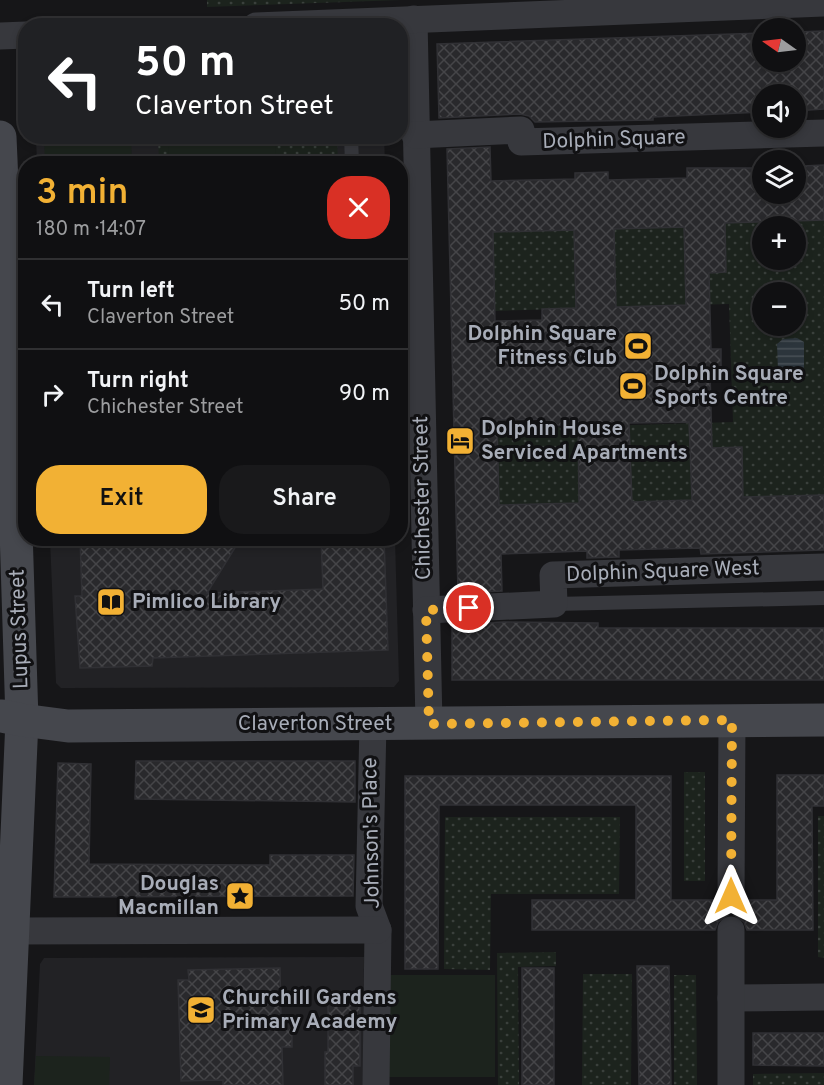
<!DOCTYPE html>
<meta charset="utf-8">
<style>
body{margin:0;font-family:Overpass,sans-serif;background:#19191b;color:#f1f3f6;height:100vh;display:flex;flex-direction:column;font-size:22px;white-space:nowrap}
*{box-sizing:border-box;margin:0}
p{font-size:20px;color:#9c9d9f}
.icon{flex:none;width:33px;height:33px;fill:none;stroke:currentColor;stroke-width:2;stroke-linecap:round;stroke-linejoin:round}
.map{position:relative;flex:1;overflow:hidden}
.drawer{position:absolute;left:18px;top:156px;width:390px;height:390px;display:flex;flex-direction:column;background:#101012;border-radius:24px;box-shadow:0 3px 9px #0003,0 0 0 2px #303032}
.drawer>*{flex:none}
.banner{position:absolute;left:18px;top:18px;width:390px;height:126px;border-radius:24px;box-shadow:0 3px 9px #0003,0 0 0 2px #303032;background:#202124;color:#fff;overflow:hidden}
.needle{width:39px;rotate:284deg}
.tools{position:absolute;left:752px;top:18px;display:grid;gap:12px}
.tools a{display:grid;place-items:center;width:54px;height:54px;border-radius:50%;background:#101012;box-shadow:0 3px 9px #0003,0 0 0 2px #303032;font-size:30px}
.pin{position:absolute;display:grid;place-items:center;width:51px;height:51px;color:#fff;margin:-26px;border:3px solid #fff;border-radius:50%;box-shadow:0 2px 6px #0007}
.me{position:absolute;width:66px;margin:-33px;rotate:0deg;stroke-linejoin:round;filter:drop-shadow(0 0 4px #0008)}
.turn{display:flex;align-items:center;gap:21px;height:126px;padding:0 18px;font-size:27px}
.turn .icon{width:78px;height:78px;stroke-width:2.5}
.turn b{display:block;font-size:42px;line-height:51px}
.round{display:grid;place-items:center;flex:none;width:63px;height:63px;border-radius:24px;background:#19191b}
.overview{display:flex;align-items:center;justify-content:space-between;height:102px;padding:0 18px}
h1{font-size:36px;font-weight:600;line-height:45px;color:#f2b134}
.action{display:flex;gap:12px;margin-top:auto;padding:12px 18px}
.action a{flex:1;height:69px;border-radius:24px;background:#f2b134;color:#111;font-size:24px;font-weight:600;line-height:69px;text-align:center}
.action a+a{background:#19191b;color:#f1f3f6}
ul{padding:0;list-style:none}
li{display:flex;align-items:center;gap:18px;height:90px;padding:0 18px;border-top:2px solid #303032}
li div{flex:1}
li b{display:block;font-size:22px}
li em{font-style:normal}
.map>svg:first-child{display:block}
</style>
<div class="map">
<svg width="824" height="1085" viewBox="0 0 824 1085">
<defs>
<pattern id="green-dots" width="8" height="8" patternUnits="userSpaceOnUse" patternTransform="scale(1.5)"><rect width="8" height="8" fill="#1c231d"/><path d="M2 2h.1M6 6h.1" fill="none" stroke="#3a403c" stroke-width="1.8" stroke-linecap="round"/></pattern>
<pattern id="water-rules" width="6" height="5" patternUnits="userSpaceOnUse" patternTransform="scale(1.5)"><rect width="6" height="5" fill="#2c353c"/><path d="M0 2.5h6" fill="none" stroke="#485056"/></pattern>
<pattern id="building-cross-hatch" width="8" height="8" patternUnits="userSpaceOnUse" patternTransform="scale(1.5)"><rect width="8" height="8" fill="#29292c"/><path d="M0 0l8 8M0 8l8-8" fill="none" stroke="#454548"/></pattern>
</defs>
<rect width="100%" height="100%" fill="#161618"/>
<g fill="#222225">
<path d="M36,137h348l1,26h-348z"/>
<path d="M50,539h345l4,142 -5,6 -333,1 -5,-5z"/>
<path d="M364,957l-1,128h-329l6,-121 4,-6z"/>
</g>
<g fill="url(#green-dots)" fill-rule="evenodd">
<path d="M207,0h194l-194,7z"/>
<path d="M158,137h179l1,26h-179z"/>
<path d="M824,220v275l-88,2 7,-12 -1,-38 -52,1 1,29 5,1 1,22 -76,2 10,-22 -1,-31 -52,2 1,27 10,25 -90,2 -1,-76 235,-7 -4,-118 -234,7 -2,-79 86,-3 -5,21 1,27 40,-1v-32h-6l-1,-15 84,-2 -7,46 40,-1 -7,-49zM762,226h33v34h-33zM762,292h33v34h-33z"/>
<rect x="684" y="772" width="21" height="109"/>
<path d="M818,816h6v142l-6,-1z"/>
<path d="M445,817h175l-1,77h-128l-1,76 -46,-1z"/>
<path d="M556,952v14l-38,1 1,118h-21l-1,-132z"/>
<path d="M583,974h49l-1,111h-49z"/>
<path d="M674,975h22l1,110h-23z"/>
<path d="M824,1073v12h-71v-11z"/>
</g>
<g fill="#1c231d">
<path d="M44,137h87l1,26h-87z"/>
<path d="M168,137h107l1,26h-107z"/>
<rect x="387" y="975" width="108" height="102"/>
<path d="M36,1056l74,1 -1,28h-75z"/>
</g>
<path fill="url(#water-rules)" d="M797,338l7,4v25l-3,7 -16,2 -7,-6 -1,-26 6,-5z"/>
<g fill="url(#building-cross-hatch)" stroke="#303034" stroke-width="1.5" fill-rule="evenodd">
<path d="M824,31v78l-29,2v-17h-33v18l-109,5v3l-118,2 -6,-6 -9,-2 -81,4 -2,-74 325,-11v29h33v-30z"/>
<path d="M490,147l1,34 84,-2v-6l33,-1v8l79,-2v-10h75v26h33v-10h8v-18l21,-1v55l-99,3 1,49 -17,1 2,76h10v22h-11l2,77 30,-1 1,50 81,-2v55l-123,4 -1,-6 -42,1 -39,1v7l-32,1v-7l-86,3 1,37 -44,2 -11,-444zM684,227l2,78 -70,2 -2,-78zM574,230l2,78 -34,1v11l-47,1 -2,-89zM542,419v7l36,-1 1,78 -80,2 -2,-85zM689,422l3,78 -60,2 -3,-79z"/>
<path d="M80,538h161l-34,55 116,-4 -2,-51h63l4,112 -235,8 -1,8 -72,2 -5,-72h7z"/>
<path d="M503,622l95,1v5h226v52h-372v-55z"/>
<path d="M136,761h219v41l-220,-3z"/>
<path d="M58,763l33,1 -2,100 181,1v-10h84l-1,41 -299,1z"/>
<path d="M777,775h47v31h-12l1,124h-66l-3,-8 -10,-7 10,-7 3,-8h30z"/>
<path d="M405,776h266v124h44l3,8 10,7 -10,7 -3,8h-183v-30h104v-95h-197l-1,164h-33z"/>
<path d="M637,966h32l2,119h-32z"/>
<path d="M280,968l1,49 11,-1v31h-10l1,38h-60v-5l-42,1 -3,-101h11l-1,-10z"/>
<rect x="522" y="968" width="32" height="117"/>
<path d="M328,1004h32v62h-7v19h-28v-33h3z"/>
<path d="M753,1033h71v33l-71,-1z"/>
</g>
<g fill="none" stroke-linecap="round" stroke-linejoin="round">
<g stroke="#37383d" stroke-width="14">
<path d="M351,136l1,28"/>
<path d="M554,604l270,-6"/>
</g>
<g stroke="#37383d" stroke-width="27">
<path d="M414,19l15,705"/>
<path d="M256,26l568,-23"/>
<path d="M0,36l26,-1"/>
<path d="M415,135l106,-5v12l303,-9"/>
<path d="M426,610l128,-6 -1,-29 271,-8"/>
<path d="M373,723l-4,183 9,24 -2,155"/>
<path d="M731,900l1,-180"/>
<path d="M14,931l364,-1"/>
<path d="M731,998l93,-1"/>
<path d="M731,1085v-155"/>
</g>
<g stroke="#45474d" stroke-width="33">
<path d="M0,137l13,298 9,285 -16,365"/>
<path d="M2,716l20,4 46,6 756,-6"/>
</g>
</g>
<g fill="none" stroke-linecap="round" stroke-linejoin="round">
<path stroke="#f2b134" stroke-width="10" stroke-dasharray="0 18" d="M469,608l-43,2 3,114 303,-4 -1,176"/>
</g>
<defs>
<g id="stadium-square" transform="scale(1.5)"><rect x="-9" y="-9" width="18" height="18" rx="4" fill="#f2b134" stroke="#111113"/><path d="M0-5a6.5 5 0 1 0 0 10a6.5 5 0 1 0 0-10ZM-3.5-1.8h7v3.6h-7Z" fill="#111"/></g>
<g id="hotel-square" transform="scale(1.5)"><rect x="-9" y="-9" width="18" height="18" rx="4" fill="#f2b134" stroke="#111113"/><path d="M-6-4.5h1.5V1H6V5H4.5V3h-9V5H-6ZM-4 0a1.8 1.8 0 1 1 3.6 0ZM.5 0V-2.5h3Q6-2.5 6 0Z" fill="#111"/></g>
<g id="library-square" transform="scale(1.5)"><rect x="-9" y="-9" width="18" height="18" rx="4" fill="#f2b134" stroke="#111113"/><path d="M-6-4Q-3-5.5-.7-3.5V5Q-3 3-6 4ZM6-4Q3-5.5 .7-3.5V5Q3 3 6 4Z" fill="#111"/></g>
<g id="sight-square" transform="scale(1.5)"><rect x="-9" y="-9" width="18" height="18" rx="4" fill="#f2b134" stroke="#111113"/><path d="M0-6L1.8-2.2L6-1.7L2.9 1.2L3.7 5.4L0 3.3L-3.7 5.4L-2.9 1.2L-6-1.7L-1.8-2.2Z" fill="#111"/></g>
<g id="school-square" transform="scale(1.5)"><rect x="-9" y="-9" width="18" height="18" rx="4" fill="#f2b134" stroke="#111113"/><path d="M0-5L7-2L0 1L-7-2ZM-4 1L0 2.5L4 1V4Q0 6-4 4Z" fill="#111"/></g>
</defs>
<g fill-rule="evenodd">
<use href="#stadium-square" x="638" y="346"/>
<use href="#stadium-square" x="633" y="386"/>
<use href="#hotel-square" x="460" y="441"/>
<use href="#library-square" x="111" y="602"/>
<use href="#sight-square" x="240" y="896"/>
<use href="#school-square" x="201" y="1010"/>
</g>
<g text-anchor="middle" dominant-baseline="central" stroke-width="6" stroke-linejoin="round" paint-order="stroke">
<g font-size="21" fill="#a8adb8" stroke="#111113">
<text transform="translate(614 140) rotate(-2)">Dolphin Square</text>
<text transform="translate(423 498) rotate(-91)">Chichester Street</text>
<text transform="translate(663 572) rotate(-2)">Dolphin Square West</text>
<text transform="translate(20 629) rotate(-92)">Lupus Street</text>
<text x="315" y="724">Claverton Street</text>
<text transform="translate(372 833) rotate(-91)">Johnson's Place</text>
</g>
<g font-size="21" font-weight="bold" fill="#a8adb8" stroke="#111113" text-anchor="start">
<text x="617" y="334" text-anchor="end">Dolphin Square<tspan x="617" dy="24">Fitness Club</tspan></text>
<text x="654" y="374">Dolphin Square<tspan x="654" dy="24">Sports Centre</tspan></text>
<text x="481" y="429">Dolphin House<tspan x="481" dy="24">Serviced Apartments</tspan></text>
<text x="132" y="602">Pimlico Library</text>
<text x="219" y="884" text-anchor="end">Douglas<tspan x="219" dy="24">Macmillan</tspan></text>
<text x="222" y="998">Churchill Gardens<tspan x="222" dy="24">Primary Academy</tspan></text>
</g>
</g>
</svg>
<div class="tools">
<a><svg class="needle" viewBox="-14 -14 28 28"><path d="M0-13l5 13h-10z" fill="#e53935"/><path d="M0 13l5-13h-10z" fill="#9c9d9f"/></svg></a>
<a><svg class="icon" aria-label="sound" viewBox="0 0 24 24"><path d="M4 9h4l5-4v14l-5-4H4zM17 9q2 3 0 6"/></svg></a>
<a><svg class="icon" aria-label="layers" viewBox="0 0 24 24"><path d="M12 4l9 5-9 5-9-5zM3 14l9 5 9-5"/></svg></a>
<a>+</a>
<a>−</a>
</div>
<div class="pin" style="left:469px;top:608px;background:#d93025"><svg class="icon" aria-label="arrive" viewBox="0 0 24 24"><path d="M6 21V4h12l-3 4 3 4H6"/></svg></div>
<svg class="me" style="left:731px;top:896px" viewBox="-20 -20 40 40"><path d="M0-17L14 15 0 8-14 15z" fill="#f2b134" stroke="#fff" stroke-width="4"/></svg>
<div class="banner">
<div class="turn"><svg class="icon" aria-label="left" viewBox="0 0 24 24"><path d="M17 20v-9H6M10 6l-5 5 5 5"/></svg><div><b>50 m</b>Claverton Street</div></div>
</div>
<section class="drawer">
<div class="overview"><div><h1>3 min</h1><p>180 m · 14:07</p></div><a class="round" style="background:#d93025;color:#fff"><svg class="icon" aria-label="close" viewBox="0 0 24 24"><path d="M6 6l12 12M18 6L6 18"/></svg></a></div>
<ul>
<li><svg class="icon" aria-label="left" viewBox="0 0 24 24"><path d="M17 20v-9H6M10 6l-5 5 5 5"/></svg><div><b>Turn left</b><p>Claverton Street</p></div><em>50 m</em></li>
<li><svg class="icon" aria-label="right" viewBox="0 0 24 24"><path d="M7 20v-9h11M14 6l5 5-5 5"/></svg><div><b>Turn right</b><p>Chichester Street</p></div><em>90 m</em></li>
</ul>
<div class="action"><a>Exit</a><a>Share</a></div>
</section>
</div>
